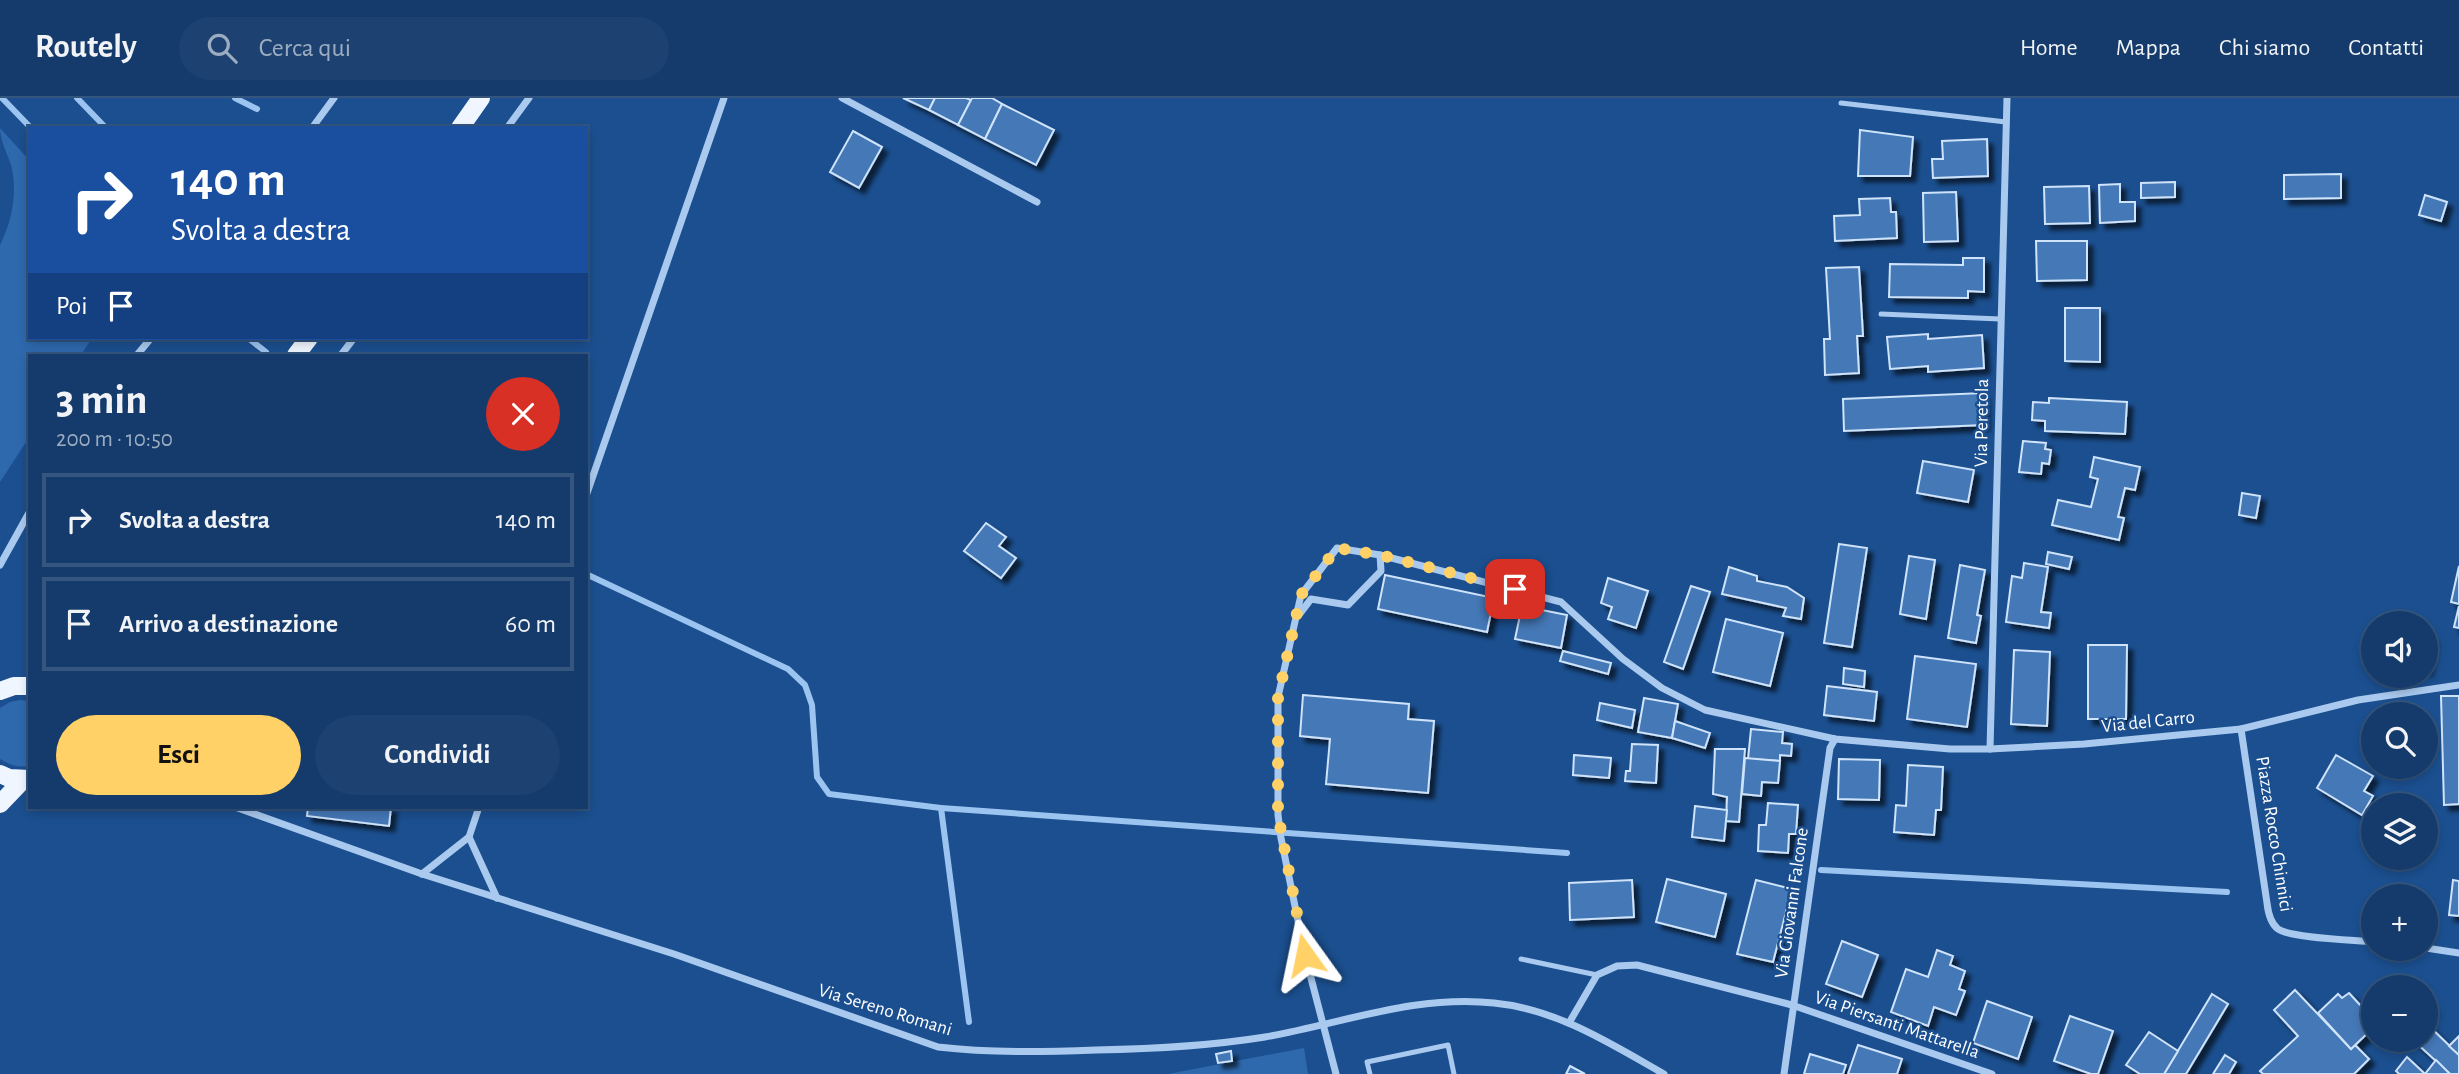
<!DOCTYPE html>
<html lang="it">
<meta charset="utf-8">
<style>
body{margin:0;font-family:"Alegreya Sans",sans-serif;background:#1d4271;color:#f1f3f6;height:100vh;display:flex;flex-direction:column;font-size:26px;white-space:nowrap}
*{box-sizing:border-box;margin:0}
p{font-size:23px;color:#9dadc1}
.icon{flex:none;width:38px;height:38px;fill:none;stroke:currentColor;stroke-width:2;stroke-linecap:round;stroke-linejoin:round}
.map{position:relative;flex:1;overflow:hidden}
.side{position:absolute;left:28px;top:256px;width:560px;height:455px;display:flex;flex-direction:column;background:#143b6b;border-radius:0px;box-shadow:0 4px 10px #0003,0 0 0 2px #33557e}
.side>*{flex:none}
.banner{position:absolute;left:28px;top:28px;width:560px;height:214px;border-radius:0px;box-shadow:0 4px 10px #0003,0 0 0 2px #33557e;background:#1a4fa0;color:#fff;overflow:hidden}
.tools{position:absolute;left:2361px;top:513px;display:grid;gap:14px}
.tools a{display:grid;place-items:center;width:77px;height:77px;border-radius:50%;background:#143b6b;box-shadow:0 4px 10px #0003,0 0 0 2px #33557e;font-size:35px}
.pin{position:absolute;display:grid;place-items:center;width:60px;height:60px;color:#fff;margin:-30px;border-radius:14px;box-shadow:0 4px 10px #0006}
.me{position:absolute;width:77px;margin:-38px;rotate:348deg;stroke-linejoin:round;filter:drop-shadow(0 0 5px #0008)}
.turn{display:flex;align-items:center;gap:24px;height:147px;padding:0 28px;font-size:32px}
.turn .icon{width:91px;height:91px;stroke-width:2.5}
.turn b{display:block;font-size:49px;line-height:60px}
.then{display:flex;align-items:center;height:66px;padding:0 28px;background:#0003;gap:14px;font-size:26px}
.round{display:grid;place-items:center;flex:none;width:74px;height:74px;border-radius:37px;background:#1d4271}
.overview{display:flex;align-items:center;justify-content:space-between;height:119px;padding:0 28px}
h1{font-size:42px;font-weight:600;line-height:52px}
.cta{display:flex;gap:14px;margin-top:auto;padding:14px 28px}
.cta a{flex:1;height:80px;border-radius:42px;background:#ffd166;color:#111;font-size:28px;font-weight:600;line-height:80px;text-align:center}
.cta a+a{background:#1d4271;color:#f1f3f6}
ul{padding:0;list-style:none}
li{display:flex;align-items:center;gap:21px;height:94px;margin:0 14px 10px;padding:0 14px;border:4px solid #33557e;border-radius:0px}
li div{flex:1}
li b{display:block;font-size:26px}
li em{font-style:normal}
header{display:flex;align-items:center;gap:42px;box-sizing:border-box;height:98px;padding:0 35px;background:#143b6b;border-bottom:2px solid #33557e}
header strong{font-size:33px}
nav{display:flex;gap:38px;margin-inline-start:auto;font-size:24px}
.search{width:490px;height:63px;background:#1d4271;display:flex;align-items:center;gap:18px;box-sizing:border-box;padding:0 24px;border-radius:38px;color:#9dadc1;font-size:26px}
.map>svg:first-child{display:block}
</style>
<header>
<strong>Routely</strong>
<div class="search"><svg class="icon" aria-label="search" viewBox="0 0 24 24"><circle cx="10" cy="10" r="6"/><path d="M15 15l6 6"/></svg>Cerca qui</div>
<nav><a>Home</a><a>Mappa</a><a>Chi siamo</a><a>Contatti</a></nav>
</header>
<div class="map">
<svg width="2459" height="976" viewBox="0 0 2459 976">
<defs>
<filter id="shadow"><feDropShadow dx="5.5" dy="5.5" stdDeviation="2" flood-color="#0009"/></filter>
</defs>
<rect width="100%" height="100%" fill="#1b4f8f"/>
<g fill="#2e69ad">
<path d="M0,30l30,33v177h62l-11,17h-51v81l-30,46v-237c12,-24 18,-53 11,-80 -4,-12 -11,-25 -11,-37z"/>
<path d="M20,602l10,1v65c-12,2 -20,-1 -30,-7v-51l10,-6z"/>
<path d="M1304,950l4,26h-140z"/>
</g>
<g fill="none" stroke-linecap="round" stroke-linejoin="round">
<g stroke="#9cc4f0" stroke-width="6">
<path d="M2,0l29,30"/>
<path d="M77,0l29,30"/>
<path d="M235,0l22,11"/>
<path d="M248,240l18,14"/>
<path d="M586,476l202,95 17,16 7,20 5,72 12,17 112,14 28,214"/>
<path d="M941,710l626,45"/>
<path d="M1821,772l406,22"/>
</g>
</g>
<g fill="#4478b7" stroke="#cfe3fa" stroke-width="2" filter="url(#shadow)">
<path d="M903,0h32l-6,12z"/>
<path d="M935,0h31l5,2 -13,25 -29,-15z"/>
<path d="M972,0h20l10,6 -17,35 -27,-14z"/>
<path d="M1002,6l52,26 -18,35 -51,-26z"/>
<path d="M1860,32l53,7 -3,39h-52z"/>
<path d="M853,33l29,16 -23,41 -29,-16z"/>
<path d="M1987,41l1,37 -55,2 -1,-19h11l-1,-18z"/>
<path d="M2341,76v24l-57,1v-24z"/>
<path d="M2175,84v15l-34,1v-15z"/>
<path d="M2120,86v18h15v19l-35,2 -1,-38z"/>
<path d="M2089,88l1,37 -45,1 -1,-37z"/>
<path d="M1956,94l2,49 -34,1 -1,-49z"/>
<path d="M2425,97l22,7 -6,19 -22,-6z"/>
<path d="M1890,100l1,14h5l1,26 -62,3 -1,-25 26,-1 -1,-16z"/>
<path d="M2036,143h51v39l-50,1z"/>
<path d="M1963,160h21v34l-16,-1v7l-79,-1 1,-33 73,1z"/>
<path d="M1859,169l4,69h-6l2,37 -34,2 -1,-36h6l-4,-71z"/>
<path d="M2065,210h35v54l-35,-1z"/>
<path d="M1928,236v5l54,-4 2,33 -56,4v-6l-38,3 -3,-32z"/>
<path d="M1983,295l1,32 -140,6 -1,-32z"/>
<path d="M2049,300l78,4 -2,32 -80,-3v-10l-13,-1 1,-18 16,1z"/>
<path d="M2023,343l23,2 -1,6 6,1 -2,14 -7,-1 -1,11 -22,-2z"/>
<path d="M2094,359l46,10 -5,23 -10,-2 -7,29 6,1 -5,22 -67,-15 6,-25 33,7 7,-28 -8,-2z"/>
<path d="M1923,363l51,9 -6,32 -51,-9z"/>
<path d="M2242,395l18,3 -4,22 -17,-3z"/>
<path d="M986,425l20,14 -7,9 17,12 -15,20 -37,-27z"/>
<path d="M1839,446l28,4 -15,99 -28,-4z"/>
<path d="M2048,454l24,5 -3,12 -23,-5z"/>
<path d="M1909,458l26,4 -9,59 -26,-5z"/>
<path d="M2024,465l24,4 -7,45 10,1 -2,15 -43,-6 6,-46 10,2z"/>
<path d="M1960,467l25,5 -8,45 4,1 -5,27 -28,-5z"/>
<path d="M2459,468v38l-8,-2z"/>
<path d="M1729,469l28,9v5l30,6 17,11 -3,21 -18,-3 3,-8 -64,-14z"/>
<path d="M1385,477l109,23 -7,34 -109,-23z"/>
<path d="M1608,480l40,13 -12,37 -28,-9 4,-12 -11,-4z"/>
<path d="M1691,488l19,6 -27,77 -19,-7z"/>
<path d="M1522,508l45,9 -6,33 -46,-9z"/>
<path d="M2459,508v22l-5,-1z"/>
<path d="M1726,521l57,14 -13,53 -57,-14z"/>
<path d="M2426,539l6,1 -6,34z"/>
<path d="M2088,547h39l-1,74h-38z"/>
<path d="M2014,552l36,2 -3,74 -36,-2z"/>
<path d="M1563,553l48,12 -3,11 -48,-13z"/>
<path d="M1915,558l61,8 -9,63 -60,-8z"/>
<path d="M1844,570l21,3 -1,16 -21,-3z"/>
<path d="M1827,588l50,6 -3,29 -50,-6z"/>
<path d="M1303,597l106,9 -1,15 26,2 -6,72 -102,-9 4,-45 -30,-3z"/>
<path d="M2441,598h18v108l-15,1z"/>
<path d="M1644,600l34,6 -6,34 -34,-6z"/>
<path d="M1600,605l35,7 -3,18 -35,-8z"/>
<path d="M1675,623l35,12 -5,15 -33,-10z"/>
<path d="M1751,631l32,3 -1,11 10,1 -1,12 -11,-1v6l-32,-2z"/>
<path d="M1632,646l26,1 -2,38 -31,-2 1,-10h4z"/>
<path d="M1715,651h30l-6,73 -13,-1 1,-24 -14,-3z"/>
<path d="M1574,657l37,3 -2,20 -36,-3z"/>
<path d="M2336,657l37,21 -9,15 9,5 -11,19 -45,-27z"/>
<path d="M1745,660l35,3 -2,22 -16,-1 -1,14 -19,-2z"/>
<path d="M1839,661l41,1 -1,40 -41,-1z"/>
<path d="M1908,667l35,2 -2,43h-5l-2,25 -40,-3 2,-27 10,1z"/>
<path d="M1768,705l30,2 -2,29h-7l-1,19 -30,-2 1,-26h7z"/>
<path d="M1695,708l32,4 -3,31 -32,-4z"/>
<path d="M308,709h83l-2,19 -82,-10z"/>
<path d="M1667,781l59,15 -11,43 -59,-15z"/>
<path d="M1632,782l2,37 -64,3 -1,-37z"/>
<path d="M1756,782l36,9 -19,73 -36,-8z"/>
<path d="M2453,782l6,1v35l-10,-1z"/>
<path d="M1842,843l36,14 -16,42 -36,-13z"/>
<path d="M1937,852l16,6 -3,9 15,6 -6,18 6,2 -9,24 -22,-8 -6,19 -37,-14 15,-43 22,8z"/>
<path d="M2295,892l56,59 4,-4 14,14 -15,15h-91l-3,-3 38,-35 -24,-26z"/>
<path d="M2349,895l24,26v9l-22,21 -33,-36 20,-19 4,4z"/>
<path d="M2212,896l16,10 -42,70h-22z"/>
<path d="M1987,903l45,16 -14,42 -45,-16z"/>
<path d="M2426,905l6,7 -6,8z"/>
<path d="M2070,918l43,15 -15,43h-7l-37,-13z"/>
<path d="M2426,925l33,32v19h-9l-37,-34h13z"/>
<path d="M2149,934l29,19 -14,23h-24l-14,-9z"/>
<path d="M2459,938v19l-10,-9z"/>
<path d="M1858,947l44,14 -5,15h-49z"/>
<path d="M1231,953l1,10 -14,2 -2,-9z"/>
<path d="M1810,956l36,11 -3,9h-39z"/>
<path d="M2225,957l11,7 -7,12h-16z"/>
<path d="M2407,959l17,16 1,1h-26l-3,-3z"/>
<path d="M2436,962l14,14h-25z"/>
<path d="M1570,968l15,8h-19z"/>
</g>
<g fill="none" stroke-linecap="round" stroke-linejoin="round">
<g stroke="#a9c9ee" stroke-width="5">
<path d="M1841,5l165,19"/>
<path d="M1881,216l119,5"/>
<path d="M1521,861l76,16"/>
<path d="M1370,976l-3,-12 81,-17 6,29"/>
</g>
<g stroke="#a9c9ee" stroke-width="7">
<path d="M842,0l195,104"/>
<path d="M312,30l22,-30"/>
<path d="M507,30l22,-30"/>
<path d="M137,257l14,-17"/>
<path d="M341,257l13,-17"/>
<path d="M586,398l138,-398"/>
<path d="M0,467l30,-54"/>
<path d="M1298,518l13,-17 37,6 33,-34 -1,-16"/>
<path d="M2241,631l26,174c1,9 3,20 11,26 12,9 76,11 95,13"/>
<path d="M1990,651l17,-651"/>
<path d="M235,709l187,67 252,80 264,93c52,6 105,5 158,3 56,-1 113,-4 169,-13 75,-13 152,-43 229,-34 63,6 117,41 170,71"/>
<path d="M469,739l28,61"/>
<path d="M422,776l47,-37 10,-30"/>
<path d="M2426,850l33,5"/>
<path d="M1569,925l28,-48 20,-9 20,-1 155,40 200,69"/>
<path d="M1336,976l-31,-119 -24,-117 -3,-23v-118l23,-102 36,-47 43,7 181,47 62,57 39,29 43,22 130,29 115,10h40l94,-5 157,-15 117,-29 101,-15"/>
<path d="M1784,976l46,-326 5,-9"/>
</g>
<g stroke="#f0f6ff" stroke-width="18">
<path d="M460,30l21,-30"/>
<path d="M296,257l13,-17"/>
<path d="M0,593l14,-5h16"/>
<path d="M0,676l9,4 21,1"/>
<path d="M0,706l23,-24"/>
</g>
</g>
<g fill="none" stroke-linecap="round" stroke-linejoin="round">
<path stroke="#ffd166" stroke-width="12" stroke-dasharray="0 21.6" d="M1305,857l-27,-140v-118l23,-102 36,-47 43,7 135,34"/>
</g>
<g text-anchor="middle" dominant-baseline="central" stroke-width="5" stroke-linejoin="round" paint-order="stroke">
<g font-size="19" fill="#fff" stroke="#1b4f8f">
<text transform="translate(1982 325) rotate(-89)">Via Peretola</text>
<text transform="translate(2148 624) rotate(-6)">Via del Carro</text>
<text transform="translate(2274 736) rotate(81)">Piazza Rocco Chinnici</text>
<text transform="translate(1792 805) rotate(-82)">Via Giovanni Falcone</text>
<text transform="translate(885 912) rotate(17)">Via Sereno Romani</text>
<text transform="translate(1897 927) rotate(19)">Via Piersanti Mattarella</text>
</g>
</g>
</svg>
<div class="tools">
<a><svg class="icon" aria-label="sound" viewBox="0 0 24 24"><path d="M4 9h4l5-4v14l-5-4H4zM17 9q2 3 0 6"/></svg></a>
<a><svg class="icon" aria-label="search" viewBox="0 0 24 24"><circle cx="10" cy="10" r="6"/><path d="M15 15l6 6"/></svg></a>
<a><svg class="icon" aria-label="layers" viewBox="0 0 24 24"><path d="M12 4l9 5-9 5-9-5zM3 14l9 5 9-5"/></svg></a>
<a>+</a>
<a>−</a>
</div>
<div class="pin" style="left:1515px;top:491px;background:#d93025"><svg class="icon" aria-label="arrive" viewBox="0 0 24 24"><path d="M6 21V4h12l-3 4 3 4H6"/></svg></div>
<svg class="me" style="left:1305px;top:857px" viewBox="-20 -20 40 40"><path d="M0-17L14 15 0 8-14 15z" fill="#ffd166" stroke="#fff" stroke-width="4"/></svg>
<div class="banner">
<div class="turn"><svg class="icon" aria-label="right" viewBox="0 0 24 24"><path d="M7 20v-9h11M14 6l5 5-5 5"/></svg><div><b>140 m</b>Svolta a destra</div></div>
<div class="then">Poi<svg class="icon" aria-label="arrive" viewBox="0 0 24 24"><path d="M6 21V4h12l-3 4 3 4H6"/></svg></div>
</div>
<section class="side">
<div class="overview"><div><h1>3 min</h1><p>200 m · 10:50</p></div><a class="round" style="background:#d93025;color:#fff"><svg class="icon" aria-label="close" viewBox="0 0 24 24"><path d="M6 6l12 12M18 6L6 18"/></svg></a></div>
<ul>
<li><svg class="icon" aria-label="right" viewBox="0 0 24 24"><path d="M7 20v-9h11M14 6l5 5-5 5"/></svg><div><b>Svolta a destra</b></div><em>140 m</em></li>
<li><svg class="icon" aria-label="arrive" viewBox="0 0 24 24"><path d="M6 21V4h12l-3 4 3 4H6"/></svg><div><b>Arrivo a destinazione</b></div><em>60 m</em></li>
</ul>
<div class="cta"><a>Esci</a><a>Condividi</a></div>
</section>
</div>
